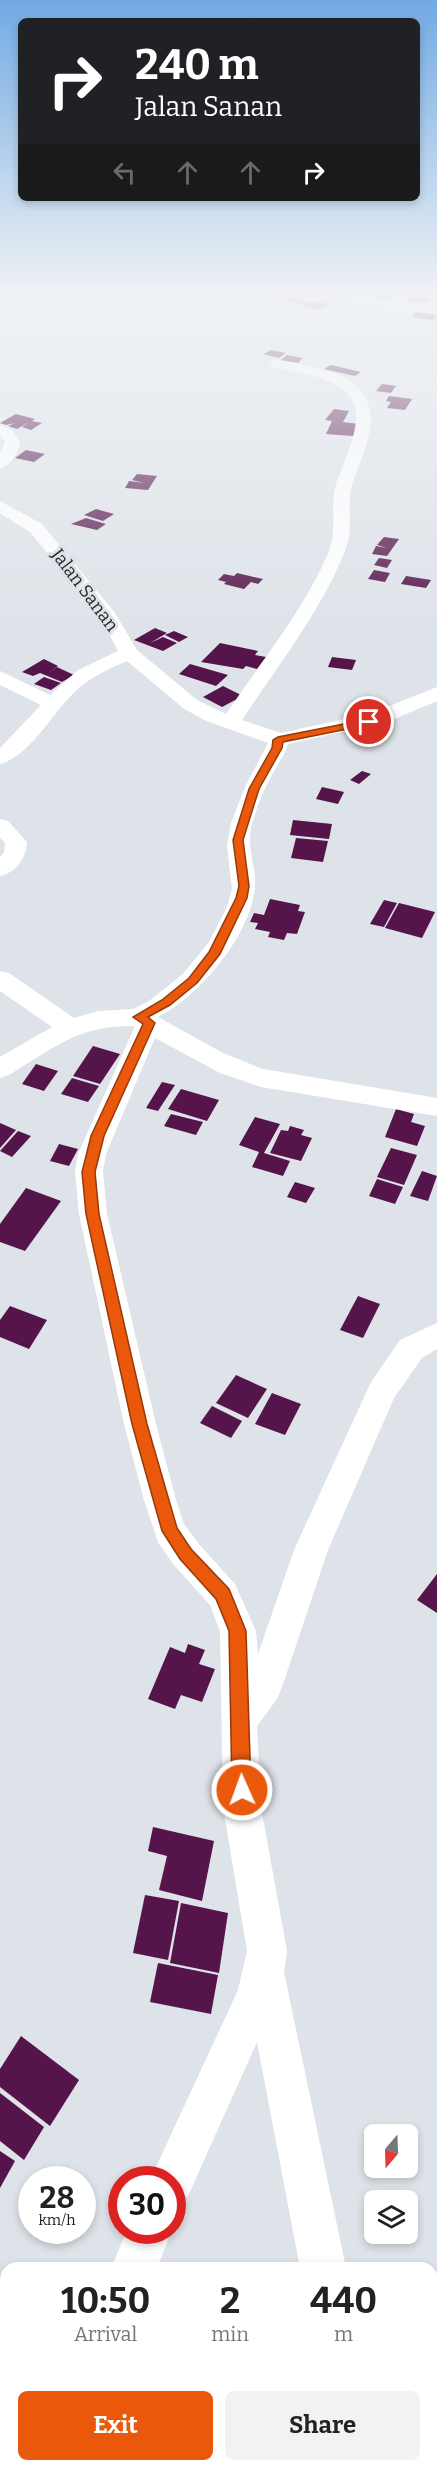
<!DOCTYPE html>
<style>
body{margin:0;font-family:Bitter,serif;background:#f2f2f2;color:#222;height:100vh;display:flex;flex-direction:column;font-size:22px;white-space:nowrap}
*{box-sizing:border-box;margin:0}
p{font-size:20px;color:#767676}
.icon{flex:none;width:33px;height:33px;fill:none;stroke:currentColor;stroke-width:2;stroke-linecap:round;stroke-linejoin:round}
.map{position:relative;flex:1;overflow:hidden}
.drawer{position:absolute;left:0px;top:2262px;width:438px;height:210px;display:flex;flex-direction:column;background:#fff;border-radius:18px 18px 0 0;box-shadow:0 3px 9px #0003}
.drawer>*{flex:none}
.guide{position:absolute;left:18px;top:18px;width:402px;height:183px;border-radius:9px;box-shadow:0 3px 9px #0003;background:#202124;color:#fff;overflow:hidden}
.needle{width:39px;rotate:199deg}
.fabs{position:absolute;left:364px;top:2124px;display:grid;gap:12px}
.fabs a{display:grid;place-items:center;width:54px;height:54px;border-radius:9px;background:#fff;box-shadow:0 3px 9px #0003;font-size:30px}
.speed{position:absolute;left:18px;top:2166px;display:flex;gap:12px;font-size:30px;font-weight:700;text-align:center}
.speed>*{display:grid;place-content:center;width:78px;height:78px;border-radius:50%;background:#fff;box-shadow:0 3px 9px #0003;line-height:1}
.speed small{font-size:15px;font-weight:400}
.speed .limit{border:9px solid #d22;background:#fff;color:#111}
.pin{position:absolute;display:grid;place-items:center;width:51px;height:51px;color:#fff;margin:-26px;border:3px solid #fff;border-radius:50%;box-shadow:0 2px 6px #0007}
.me{position:absolute;width:66px;margin:-33px;rotate:358deg;stroke-linejoin:round;filter:drop-shadow(0 0 4px #0008)}
.turn{display:flex;align-items:center;gap:21px;height:126px;padding:0 18px;font-size:27px}
.turn .icon{width:78px;height:78px;stroke-width:2.5}
.turn b{display:block;font-size:42px;line-height:51px}
.lanes{display:flex;align-items:center;height:57px;padding:0 18px;background:#0003;justify-content:center;gap:30px;direction:ltr}
.lanes .off{opacity:.35}
.eta{display:flex;justify-content:space-evenly;align-items:center;height:102px;text-align:center}
.eta b{font-size:36px;font-weight:700;line-height:42px}
.primary-button{display:flex;gap:12px;margin-top:auto;padding:12px 18px}
.primary-button a{flex:1;height:69px;border-radius:9px;background:#ea580c;color:#fff;font-size:24px;font-weight:700;line-height:69px;text-align:center}
.primary-button a+a{background:#f2f2f2;color:#222}
.map>svg:first-child{display:block}
</style>
<div class="map">
<svg width="437" height="2472" viewBox="0 0 437 2472">
<rect width="100%" height="100%" fill="#dee3e9"/>
<g fill="#55154a">
<path d="M252,289h38l-19,6z"/>
<path d="M409,289h28v5l-29,-2z"/>
<path d="M372,290l20,3 -5,6 -24,-5z"/>
<path d="M288,295l18,7 -7,2 -18,-6z"/>
<path d="M411,296l19,2 -4,5 -18,-2z"/>
<path d="M310,301l10,1 10,3 -13,5 -16,-5z"/>
<path d="M416,311l21,3v1l-4,5 -22,-3z"/>
<path d="M271,350l15,3 -7,5 -16,-4z"/>
<path d="M287,355l16,3 -5,5 -17,-3z"/>
<path d="M331,365l17,4 13,3 -6,4 -31,-7z"/>
<path d="M382,384l14,2 -5,7 -15,-2z"/>
<path d="M389,396l23,3 -7,11 -18,-2 4,-6 -5,-1z"/>
<path d="M334,409l15,2 -6,11 16,2 -6,12 -27,-2 6,-13 -7,-1z"/>
<path d="M16,414l19,5 -3,2 10,2 -11,7 -9,-3 7,-5 -12,7 -9,-3 7,-3 -9,2 -6,-2z"/>
<path d="M26,450l19,4 -11,8 -19,-4z"/>
<path d="M137,474l20,2 -9,14 -23,-2 4,-7 15,2 -12,-3z"/>
<path d="M96,509l18,5 -11,7 -19,-6z"/>
<path d="M86,518l20,6 -9,6 -26,-6z"/>
<path d="M384,537l15,2 -12,17 -15,-2 4,-8 11,2 -10,-3z"/>
<path d="M379,558l13,2 -5,8 -13,-3z"/>
<path d="M374,570l16,3 -5,9 -17,-3z"/>
<path d="M237,573l26,6 -5,5 -7,-2 -7,7 -20,-5 2,-2 -8,-2 6,-6 10,2z"/>
<path d="M406,576l25,4 -5,8 -25,-4z"/>
<path d="M155,628l12,5 -17,10 13,-6 14,6 -14,8 -29,-11z"/>
<path d="M174,631l14,6 -9,5 -14,-7z"/>
<path d="M220,643l38,8 -3,4 11,2 -9,12 -11,-3 -3,3 -42,-7z"/>
<path d="M332,657l24,3 -4,10 -24,-3z"/>
<path d="M44,659l14,7 -10,7 9,-6 17,8 -12,7 -22,-9 -7,3 -11,-4z"/>
<path d="M190,664l38,11 -12,11 -37,-12z"/>
<path d="M44,677l17,6 -10,7 -17,-6z"/>
<path d="M223,686l20,10 -21,11 -19,-10z"/>
<path d="M362,771l9,3 -12,10 -9,-4z"/>
<path d="M322,787l22,5 -6,12 -22,-5z"/>
<path d="M293,820l39,4 -3,15 -39,-4z"/>
<path d="M296,838l32,3 -5,21 -32,-4z"/>
<path d="M270,899l30,6 -2,6 7,1 -8,22 -10,-1 -3,7 -16,-3 2,-5 -15,-3 3,-6 -8,-1 4,-9 10,2z"/>
<path d="M384,900l13,3 -13,24 -14,-3z"/>
<path d="M399,903l36,9 -13,26 -37,-10z"/>
<path d="M93,1046l27,8 -20,30 -27,-8z"/>
<path d="M36,1064l22,7 -14,20 -22,-7z"/>
<path d="M72,1078l27,8 -11,16 -27,-8z"/>
<path d="M162,1082l13,3 -17,26 -12,-3z"/>
<path d="M181,1089l38,11 -12,21 -39,-12z"/>
<path d="M396,1109l18,5 -3,8 14,4 -8,20 -32,-9z"/>
<path d="M171,1114l32,8 -7,13 -32,-9z"/>
<path d="M255,1117l25,7 -16,29 26,8 -7,15 -31,-9 7,-15 -20,-7z"/>
<path d="M0,1123l16,7 -16,18z"/>
<path d="M290,1126l14,4 -3,5 11,3 -11,23 -31,-8 11,-23 7,1z"/>
<path d="M18,1131l13,5 -19,21 -12,-6z"/>
<path d="M59,1144l19,5 -9,17 -19,-5z"/>
<path d="M391,1148l26,7 -13,30 -27,-8z"/>
<path d="M422,1171l15,5 -9,25 -18,-5z"/>
<path d="M377,1179l26,8 -8,17 -26,-8z"/>
<path d="M295,1182l20,6 -9,15 -19,-6z"/>
<path d="M26,1188l35,13 -36,50 -25,-9v-18z"/>
<path d="M358,1296l22,8 -17,34 -23,-8z"/>
<path d="M10,1306l37,14 -18,29 -29,-12v-17z"/>
<path d="M236,1375l31,14 -19,29 -32,-15z"/>
<path d="M272,1393l29,11 -16,31 -30,-11z"/>
<path d="M212,1406l30,15 -11,17 -31,-15z"/>
<path d="M437,1574v39l-20,-13z"/>
<path d="M188,1644l17,6 -6,14 16,5 -13,33 -21,-7 -6,14 -27,-10 22,-52 15,6z"/>
<path d="M153,1827l61,14 -12,60 -43,-11 8,-34 -19,-5z"/>
<path d="M145,1895l34,6 -11,59 -35,-7z"/>
<path d="M181,1903l47,10 -9,60 -49,-10z"/>
<path d="M158,1963l60,12 -7,39 -61,-12z"/>
<path d="M21,2036l58,44 -29,46 -50,-39v-18z"/>
<path d="M0,2093l44,34 -20,33 -24,-19z"/>
<path d="M0,2151l15,10 -15,27z"/>
<path d="M6,2445v21h17l5,6h-28v-20z"/>
<path d="M128,2466h24l-3,6h-13z"/>
<path d="M162,2466h15l7,6h-25z"/>
</g>
<g fill="none" stroke-linecap="round" stroke-linejoin="round">
<g fill="#fff" fill-rule="evenodd">
<path d="M343,289h14l9,8 71,10v8l-80,-12z"/>
<path d="M276,360c27,5 70,8 87,34 19,28 -2,62 -11,91 -6,20 2,43 -6,63 -22,59 -69,119 -104,172l39,13 91,-20 65,-26v14l-50,21 -99,22c-3,11 -10,19 -15,29 -9,16 -16,33 -21,51 -6,21 3,38 3,59 -1,49 -55,113 -97,134l65,36 40,16 174,29v18l-176,-29 -41,-14 -65,-35 -49,116 -3,17 4,43 49,210 20,76 8,24 14,19 37,41 21,47 2,23 36,-104 77,-168 29,-42 37,-17v26l-15,9 -28,40 -66,152 -46,137 -5,12 -20,27 4,81 26,144 -3,21 62,296h-46l-43,-226 -69,154 -16,6v-22h-22l88,-190 9,-39 -24,-144 -3,-176 -10,-26 -36,-40 -16,-23 -14,-42 -20,-76 -45,-210 -4,-43 3,-17 57,-128c-56,-1 -80,21 -126,49l-9,3v-21l52,-30 -52,-36v-20l9,2 65,45 24,-7 35,-2 16,-8 34,-27 26,-32 18,-35 5,-18 -5,-43 4,-23 14,-36 23,-44 -64,-23 -21,-12 -56,-47c-17,7 -34,15 -48,27 -24,20 -49,69 -79,76v-16l41,-43 -41,-20v-14l50,24 28,-25 40,-19 -17,-32 -71,-87 -30,-19v-12l42,23 73,89 22,37 60,50 29,14c33,-49 83,-111 104,-166 7,-21 0,-43 6,-64 8,-23 30,-65 15,-86 -17,-23 -55,-25 -80,-31l-2,-3z"/>
<path d="M0,425l12,5 8,11c-1,10 -9,25 -20,28v-15l5,-13 -5,-5z"/>
<path d="M0,819l8,2 19,21c-1,16 -10,30 -27,34v-19l4,-4 1,-10 -5,-5z"/>
<path d="M127,2230h45l-15,38h-46z"/>
<path d="M6,2409v49l-6,2v-49z"/>
<path d="M363,2466h50l2,6h-50z"/>
</g>
</g>
<linearGradient id="sky" x2="0" y2="1"><stop stop-color="#71aae3"/><stop offset="0.46" stop-color="#f0f2f5"/><stop offset="1" stop-color="#f0f2f5" stop-opacity="0"/></linearGradient>
<rect width="437" height="635" fill="url(#sky)"/>
<path fill="#ea580c" stroke="#983908" stroke-width="1.5" d="M369,719l4,1v4l-90,18 -1,6 -23,41 -16,51 6,46 -2,12 -27,56 -23,29 -27,22 -22,12 7,6 -51,113 -9,36 4,42 48,210 30,104 14,21 38,40 17,42 5,159 -3,7 -6,2 -7,-2 -3,-7 -3,-159 -13,-32 -36,-40 -18,-28 -30,-107 -46,-210 -4,-42 9,-36 52,-112 -10,-7 29,-17 27,-22 20,-26 27,-54 3,-12 -6,-46 16,-51 23,-41 1,-8 5,-3z"/>
<g text-anchor="middle" dominant-baseline="central" stroke-width="6" stroke-linejoin="round" paint-order="stroke">
<g font-size="18" fill="#282a2c" stroke="#dee3e9">
<text transform="translate(85 590) rotate(53)">Jalan Sanan</text>
</g>
</g>
</svg>
<div class="fabs">
<a><svg class="needle" viewBox="-14 -14 28 28"><path d="M0-13l5 13h-10z" fill="#e53935"/><path d="M0 13l5-13h-10z" fill="#767676"/></svg></a>
<a><svg class="icon" aria-label="layers" viewBox="0 0 24 24"><path d="M12 4l9 5-9 5-9-5zM3 14l9 5 9-5"/></svg></a>
</div>
<div class="speed"><div>28<small>km/h</small></div><div class="limit">30</div></div>
<div class="pin" style="left:369px;top:722px;background:#d93025"><svg class="icon" aria-label="arrive" viewBox="0 0 24 24"><path d="M6 21V4h12l-3 4 3 4H6"/></svg></div>
<svg class="me" style="left:242px;top:1790px" viewBox="-20 -20 40 40"><circle r="17" fill="#ea580c" stroke="#fff" stroke-width="3"/><path d="M0-11L8 9 0 5-8 9z" fill="#fff"/></svg>
<div class="guide">
<div class="turn"><svg class="icon" aria-label="right" viewBox="0 0 24 24"><path d="M7 20v-9h11M14 6l5 5-5 5"/></svg><div><b>240 m</b>Jalan Sanan</div></div>
<div class="lanes"><svg class="icon off" aria-label="left" viewBox="0 0 24 24"><path d="M17 20v-9H6M10 6l-5 5 5 5"/></svg><svg class="icon off" aria-label="ahead" viewBox="0 0 24 24"><path d="M12 20V5M6 11l6-6 6 6"/></svg><svg class="icon off" aria-label="ahead" viewBox="0 0 24 24"><path d="M12 20V5M6 11l6-6 6 6"/></svg><svg class="icon" aria-label="right" viewBox="0 0 24 24"><path d="M7 20v-9h11M14 6l5 5-5 5"/></svg></div>
</div>
<section class="drawer">
<div class="eta">
<div><b>10:50</b><p>Arrival</p></div>
<div><b>2</b><p>min</p></div>
<div><b>440</b><p>m</p></div>
</div>
<div class="primary-button"><a>Exit</a><a>Share</a></div>
</section>
</div>
